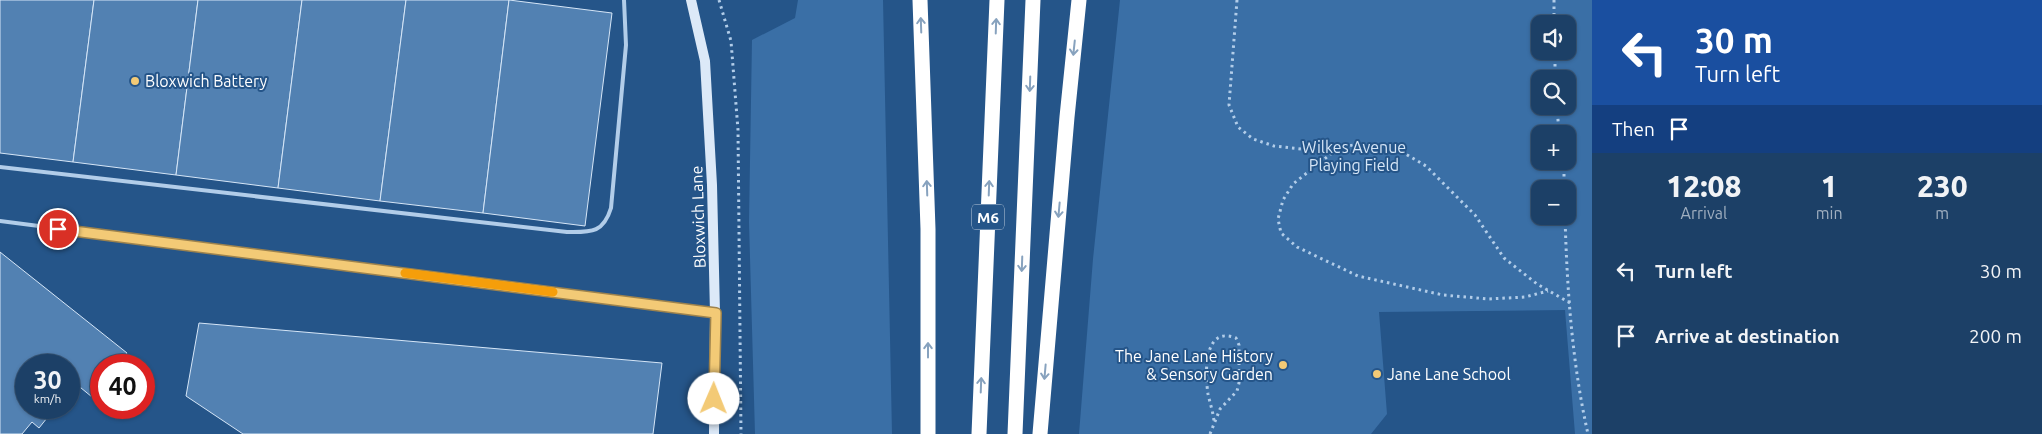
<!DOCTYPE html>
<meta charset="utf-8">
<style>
body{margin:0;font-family:Ubuntu,sans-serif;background:#294b70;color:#f1f3f6;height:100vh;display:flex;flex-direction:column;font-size:19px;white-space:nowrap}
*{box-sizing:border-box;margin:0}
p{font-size:16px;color:#a0afc0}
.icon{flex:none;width:28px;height:28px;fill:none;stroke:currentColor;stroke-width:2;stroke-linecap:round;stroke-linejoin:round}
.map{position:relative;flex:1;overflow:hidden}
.drawer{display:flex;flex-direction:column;background:#1c4067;width:450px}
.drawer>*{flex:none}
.banner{background:#1a4fa0;color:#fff;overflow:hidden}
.controls{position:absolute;left:1531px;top:15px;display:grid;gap:10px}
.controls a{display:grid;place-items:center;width:45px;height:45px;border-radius:10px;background:#1c4067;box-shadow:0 1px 4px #0004,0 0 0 1px #3a597b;font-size:25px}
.speed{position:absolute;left:15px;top:354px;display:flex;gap:10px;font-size:25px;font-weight:700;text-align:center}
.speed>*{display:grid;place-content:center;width:65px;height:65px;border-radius:50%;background:#1c4067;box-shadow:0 1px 4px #0004,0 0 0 1px #3a597b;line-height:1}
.speed small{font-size:12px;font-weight:400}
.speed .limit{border:8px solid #d22;background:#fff;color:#111}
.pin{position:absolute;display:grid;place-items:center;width:42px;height:42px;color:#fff;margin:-21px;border:2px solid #fff;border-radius:50%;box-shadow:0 1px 5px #0007}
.me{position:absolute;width:55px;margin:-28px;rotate:1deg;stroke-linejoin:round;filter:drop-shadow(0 0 4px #0008)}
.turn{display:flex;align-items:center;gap:18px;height:105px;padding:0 20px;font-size:22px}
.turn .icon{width:65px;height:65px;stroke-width:2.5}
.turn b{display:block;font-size:35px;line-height:42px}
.then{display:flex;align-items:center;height:48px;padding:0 20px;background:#0003;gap:10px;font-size:19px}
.eta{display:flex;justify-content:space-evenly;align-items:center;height:85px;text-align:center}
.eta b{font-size:30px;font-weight:800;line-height:35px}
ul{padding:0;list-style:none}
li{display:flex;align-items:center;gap:15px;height:65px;padding:0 20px}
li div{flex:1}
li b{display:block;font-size:19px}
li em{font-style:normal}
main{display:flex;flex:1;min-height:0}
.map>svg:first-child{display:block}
</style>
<main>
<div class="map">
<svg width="1592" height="434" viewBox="0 0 1592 434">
<rect width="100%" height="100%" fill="#255589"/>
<g fill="#3a6fa6" fill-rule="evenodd">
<path d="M798,0h85l9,434h-137l-6,-212 3,-182 43,-22z"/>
<path d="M1120,0h472v434h-17l-10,-124 -186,2 8,102 -16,20h-292l14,-175zM1540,24h28v27h-28zM1540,79h28v27h-28zM1540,134h28v27h-28zM1540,189h28v27h-28z"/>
</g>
<g fill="#5281b2" stroke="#d6e6f7">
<path d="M0,0h94l-21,162 -73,-9z"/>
<path d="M94,0h104l-22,175 -103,-13z"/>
<path d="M198,0h104l-24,188 -102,-13z"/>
<path d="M302,0h104l-26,201 -102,-13z"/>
<path d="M406,0h103l-26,213 -103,-12z"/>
<path d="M509,0l103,13 -27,213 -102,-13z"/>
<path d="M0,252l127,101 -9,12h-17v21l-9,11 -17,-14 -6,8v-26h-43v43h29l-16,20 -7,-6 -10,12h-22z"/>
<path d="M199,323l463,40 -9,71h-410l-57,-38z"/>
</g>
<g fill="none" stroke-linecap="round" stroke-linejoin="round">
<g stroke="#b2cde9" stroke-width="3" stroke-dasharray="2.5 4" stroke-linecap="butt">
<path d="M719,0l12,41 7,89 3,304"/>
<path d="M1237,0l-8,105 9,22 15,12 21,7 27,3 38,-1 19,-4 24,2 22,7 22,13 49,49 29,43 33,26 33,19"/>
<path d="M1554,0v24"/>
<path d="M1555,51v28"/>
<path d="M1557,106l2,28"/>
<path d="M1337,149l-44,35 -10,16 -5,19 3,14 16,14 61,29 85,19 46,4 36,-2 23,-6"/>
<path d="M1564,161v28"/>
<path d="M1565,216c2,73 7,147 23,218"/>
<path d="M1210,434l10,-25 17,-18 2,-8v-38l-3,-7c-33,-13 -31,36 -28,56 2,9 5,18 6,27"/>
</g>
<g stroke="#b2cde9" stroke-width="4">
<path d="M0,167l567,65c23,0 36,2 44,-24l15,-163 -2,-45"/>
<path d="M0,221l713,92"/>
</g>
<path stroke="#dce9f8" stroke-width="10" d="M691,0l14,61 7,124 3,128 -1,121"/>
<g stroke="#fff" stroke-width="15">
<path d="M920,0l8,229v205"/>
<path d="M979,434l18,-434"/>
<path d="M1015,434l18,-434"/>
<path d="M1040,434l27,-317 12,-117"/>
</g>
</g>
<defs><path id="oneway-shaft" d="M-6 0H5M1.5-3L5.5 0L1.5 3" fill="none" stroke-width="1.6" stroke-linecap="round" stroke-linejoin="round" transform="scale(1.25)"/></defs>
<g stroke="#87a2be">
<use href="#oneway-shaft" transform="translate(921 25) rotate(-92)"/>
<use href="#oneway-shaft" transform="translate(996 26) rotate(-88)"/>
<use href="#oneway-shaft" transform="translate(1074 48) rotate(96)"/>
<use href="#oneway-shaft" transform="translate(1030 84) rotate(92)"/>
<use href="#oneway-shaft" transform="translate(927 188) rotate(-92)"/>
<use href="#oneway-shaft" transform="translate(989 188) rotate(-88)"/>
<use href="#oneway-shaft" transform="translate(1059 210) rotate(95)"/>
<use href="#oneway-shaft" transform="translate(1022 264) rotate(92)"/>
<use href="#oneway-shaft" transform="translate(928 350) rotate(-90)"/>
<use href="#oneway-shaft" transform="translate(1045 372) rotate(95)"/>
<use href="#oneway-shaft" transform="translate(981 385) rotate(-88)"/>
</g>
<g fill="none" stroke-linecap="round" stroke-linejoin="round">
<g stroke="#9e834d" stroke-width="12">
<path id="route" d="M58,229l658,84 -2,86"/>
</g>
<use href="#route" stroke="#f3ca76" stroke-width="9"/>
<path stroke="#f59e0b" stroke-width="9" d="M405,273l148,19"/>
</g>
<g fill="#f3ca76" stroke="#255589" stroke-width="2">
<circle cx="135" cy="81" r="5"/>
<circle cx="1283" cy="365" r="5"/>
<circle cx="1377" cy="374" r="5"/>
</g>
<g text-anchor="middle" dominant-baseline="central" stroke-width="4" stroke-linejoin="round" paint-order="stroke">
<rect fill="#255589" stroke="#beccdc" stroke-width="1" x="972" y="204.5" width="32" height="25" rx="4"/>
<g font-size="15" font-weight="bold" fill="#fff">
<text x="988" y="217">M6</text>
</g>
<g font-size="16" fill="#fff" stroke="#255589" text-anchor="start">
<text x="145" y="81">Bloxwich Battery</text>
<text x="1273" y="356" text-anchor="end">The Jane Lane History<tspan x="1273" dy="18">&amp; Sensory Garden</tspan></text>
<text x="1387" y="374">Jane Lane School</text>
</g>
<g font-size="16" fill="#d6e6f7" stroke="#255589">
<text x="1354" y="147">Wilkes Avenue<tspan x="1354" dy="18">Playing Field</tspan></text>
</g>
<g font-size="16" fill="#fff" stroke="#255589">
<text transform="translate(698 217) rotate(-92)">Bloxwich Lane</text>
</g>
</g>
</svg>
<div class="controls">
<a><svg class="icon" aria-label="sound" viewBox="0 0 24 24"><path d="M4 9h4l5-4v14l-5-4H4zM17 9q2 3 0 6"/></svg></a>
<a><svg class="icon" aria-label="search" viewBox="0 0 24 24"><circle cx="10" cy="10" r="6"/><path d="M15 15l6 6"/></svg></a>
<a>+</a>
<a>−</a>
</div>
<div class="speed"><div>30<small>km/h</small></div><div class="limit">40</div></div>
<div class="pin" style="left:58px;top:229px;background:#d93025"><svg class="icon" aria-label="arrive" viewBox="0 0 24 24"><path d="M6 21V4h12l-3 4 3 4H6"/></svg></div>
<svg class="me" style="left:714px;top:399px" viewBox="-20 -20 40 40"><circle r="19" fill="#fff"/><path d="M0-13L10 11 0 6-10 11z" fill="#f3ca76"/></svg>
</div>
<section class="drawer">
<div class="banner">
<div class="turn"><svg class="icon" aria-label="left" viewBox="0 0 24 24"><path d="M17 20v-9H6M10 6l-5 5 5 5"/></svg><div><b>30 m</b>Turn left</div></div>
<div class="then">Then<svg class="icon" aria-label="arrive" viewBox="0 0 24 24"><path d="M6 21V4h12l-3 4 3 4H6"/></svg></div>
</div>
<div class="eta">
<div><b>12:08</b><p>Arrival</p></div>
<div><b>1</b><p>min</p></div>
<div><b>230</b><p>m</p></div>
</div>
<ul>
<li><svg class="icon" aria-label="left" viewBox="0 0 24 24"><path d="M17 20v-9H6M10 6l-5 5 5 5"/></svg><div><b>Turn left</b></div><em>30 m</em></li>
<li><svg class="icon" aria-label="arrive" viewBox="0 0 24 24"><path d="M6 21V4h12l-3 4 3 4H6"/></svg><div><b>Arrive at destination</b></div><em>200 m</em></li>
</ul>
</section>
</main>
